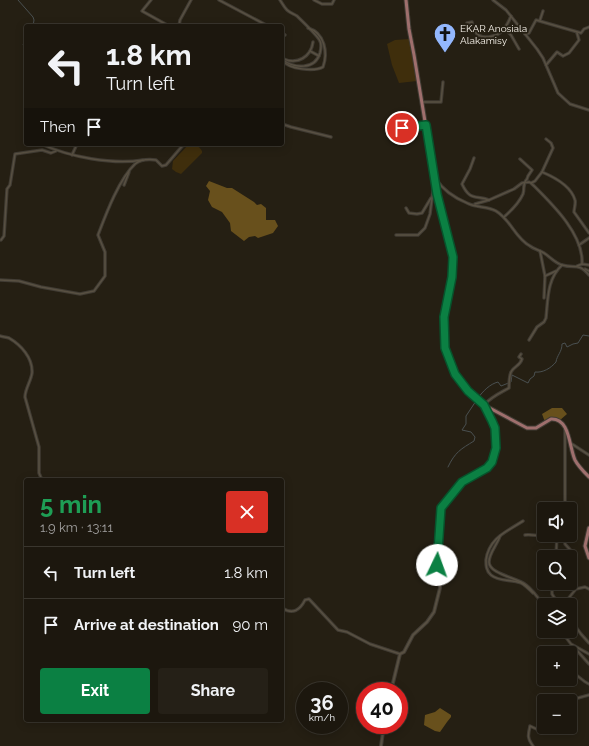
<!DOCTYPE html>
<meta charset="utf-8">
<style>
body{margin:0;font-family:Raleway,sans-serif;background:#252017;color:#f1f3f6;height:100vh;display:flex;flex-direction:column;font-size:15px;white-space:nowrap}
*{box-sizing:border-box;margin:0}
p{font-size:13px;color:#a09f9e}
.icon{flex:none;width:22px;height:22px;fill:none;stroke:currentColor;stroke-width:2;stroke-linecap:round;stroke-linejoin:round}
.map{position:relative;flex:1;overflow:hidden}
.details{position:absolute;left:24px;top:478px;width:260px;height:244px;display:flex;flex-direction:column;background:#1c170e;border-radius:4px;box-shadow:0 2px 10px #0003,0 0 0 1px #3a362e}
.details>*{flex:none}
.top-card{position:absolute;left:24px;top:24px;width:260px;height:122px;border-radius:4px;box-shadow:0 2px 10px #0003,0 0 0 1px #3a362e;background:#1c170e;color:#f1f3f6;overflow:hidden}
.buttons{position:absolute;left:537px;top:502px;display:grid;gap:8px}
.buttons a{display:grid;place-items:center;width:40px;height:40px;border-radius:4px;background:#1c170e;box-shadow:0 2px 10px #0003,0 0 0 1px #3a362e;font-size:20px}
.speed{position:absolute;left:296px;top:682px;display:flex;gap:8px;font-size:20px;font-weight:700;text-align:center}
.speed>*{display:grid;place-content:center;width:52px;height:52px;border-radius:50%;background:#1c170e;box-shadow:0 2px 10px #0003,0 0 0 1px #3a362e;line-height:1}
.speed small{font-size:10px;font-weight:400}
.speed .limit{border:6px solid #d22;background:#fff;color:#111}
.pin{position:absolute;display:grid;place-items:center;width:34px;height:34px;color:#fff;margin:-17px;border:2px solid #fff;border-radius:50%;box-shadow:0 1px 4px #0007}
.me{position:absolute;width:44px;margin:-22px;rotate:3deg;stroke-linejoin:round;filter:drop-shadow(0 0 3px #0008)}
.turn{display:flex;align-items:center;gap:14px;height:84px;padding:0 16px;font-size:18px}
.turn .icon{width:52px;height:52px;stroke-width:2.5}
.turn b{display:block;font-size:28px;line-height:34px}
.then{display:flex;align-items:center;height:38px;padding:0 16px;background:#0003;gap:8px;font-size:15px}
.round{display:grid;place-items:center;flex:none;width:42px;height:42px;border-radius:4px;background:#252017}
.overview{display:flex;align-items:center;justify-content:space-between;height:68px;padding:0 16px}
h1{font-size:24px;font-weight:700;line-height:30px;color:#1e9e55}
.button{display:flex;gap:8px;margin-top:auto;padding:8px 16px}
.button a{flex:1;height:46px;border-radius:4px;background:#0b8043;color:#fff;font-size:16px;font-weight:700;line-height:46px;text-align:center}
.button a+a{background:#252017;color:#f1f3f6}
ul{padding:0;list-style:none}
li{display:flex;align-items:center;gap:12px;height:52px;padding:0 16px;border-top:1px solid #3a362e}
li div{flex:1}
li b{display:block;font-size:15px}
li em{font-style:normal}
.map>svg:first-child{display:block}
</style>
<div class="map">
<svg width="589" height="746" viewBox="0 0 589 746">
<rect width="100%" height="100%" fill="#251f13"/>
<g fill="#3f2e0c">
<path d="M409,39l8,42 -18,2 -7,-18 -5,-21 8,-4z"/>
<path d="M189,144c6,0 10,2 13,7v2l-21,21 -5,-2 -4,-3 1,-8z"/>
</g>
<g fill="#68501c">
<path d="M209,181l18,7h5l22,14 3,3 4,-1 5,4v12h9l3,6 -5,7 -15,5 -3,-2 -6,1 -5,4 -13,-10 -1,-8 -8,-11 -10,-5 -4,-7 2,-9 -4,-5z"/>
<path d="M552,408h10l5,6 -8,7 -6,-2 -8,3 -3,-8z"/>
<path d="M440,708l11,7v2l-4,5 -7,10 -5,-1 -11,-6 1,-10 10,-3z"/>
</g>
<g fill="none" stroke-linecap="round" stroke-linejoin="round">
<g stroke="#4a5051" stroke-width="1">
<path d="M18,0l15,17 1,3 -1,6"/>
<path d="M23,44l3,-3"/>
<path d="M478,398c5,-7 12,-14 20,-16l3,4 10,-4 1,-7 16,8 2,-4 4,-3 1,-4c8,1 16,-4 21,-10 1,-7 6,-10 6,-18l3,-1 2,4 6,-3 5,-1 5,-8 6,1"/>
<path d="M448,467c7,-15 13,-18 26,-26l1,-4 -4,-5 -9,-2 4,-6v-8l10,-15"/>
</g>
<g stroke="#413c34" stroke-width="3.5">
<g id="minor">
<path d="M151,0l-9,11 27,15"/>
<path d="M219,0l49,26"/>
<path d="M280,0c2,3 4,7 7,10 3,3 7,4 10,6 5,5 21,20 23,25 2,4 1,8 0,12 -5,17 -26,16 -38,6"/>
<path d="M314,0l8,4h10l2,-4"/>
<path d="M493,0l13,10 31,39 6,9 15,35 12,11 19,6"/>
<path d="M540,20l3,-9"/>
<path d="M467,23l5,-1c1,3 1,7 3,9 5,10 22,6 28,-1 4,-4 6,-9 8,-14"/>
<path d="M179,26l1,-6 11,-20"/>
<path d="M505,29l6,6 8,14"/>
<path d="M282,33l3,2"/>
<path d="M525,34l4,-1 7,-13 45,13 3,-4 5,-2"/>
<path d="M310,51l9,5"/>
<path d="M284,59c13,6 27,-2 29,-17"/>
<path d="M283,61c6,8 31,11 40,6 5,-14 2,-34 -15,-39"/>
<path d="M546,65l11,-13 6,4 6,-3 10,-13 -2,-7"/>
<path d="M422,102h19l2,-20"/>
<path d="M282,124l9,3 40,10"/>
<path d="M402,128l24,-3"/>
<path d="M41,144c29,13 71,21 102,16"/>
<path d="M72,155l5,-11"/>
<path d="M474,158l-4,11 -8,15c8,17 13,11 27,16"/>
<path d="M542,172l11,-24 -2,-5 -5,-4"/>
<path d="M436,179c7,11 19,19 31,24 9,5 20,3 29,8 15,9 19,27 34,35 4,3 9,4 14,7 5,3 11,10 18,12 13,4 16,-3 27,10"/>
<path d="M124,185l5,-13"/>
<path d="M475,204l14,-4 25,-11 8,-6 7,-1 2,1"/>
<path d="M406,208l3,5 8,1 5,-1 9,-15"/>
<path d="M504,217c8,-7 15,-14 19,-23 2,-6 -1,-10 4,-15l1,-3 4,-6 -12,-11"/>
<path d="M396,235h22l7,-7 5,-14 4,-31"/>
<path d="M1,240l3,-4 3,-47 3,-4 5,-31 27,-4 9,3 5,-2"/>
<path d="M579,245l10,-7"/>
<path d="M540,251l5,25 -1,22"/>
<path d="M582,264c2,-30 -31,-61 -51,-81l4,-2 7,-9c12,5 29,14 33,28 1,3 -1,9 -1,12l15,21"/>
<path d="M577,266l5,-2 7,1"/>
<path d="M585,269l4,2"/>
<path d="M545,276l11,-5"/>
<path d="M0,280l19,1 22,6 39,7 14,-3 11,-15v-24l-7,-17c8,-21 21,-56 37,-71 6,-5 13,-5 21,-4l6,6 4,-1 18,-21"/>
<path d="M0,336c3,1 6,1 9,2 12,7 24,20 23,35 -1,8 -7,16 -7,24l14,50v26l3,7"/>
<path d="M529,340l8,-13 7,-5 2,-4c2,-19 1,-39 16,-53"/>
<path d="M484,405c7,-8 16,-12 25,-17 0,-4 0,-11 2,-16 3,-6 9,-6 11,-13l-3,-2 2,-3"/>
<path d="M565,429v80"/>
<path d="M572,444l17,11"/>
<path d="M523,521c-17,11 -34,17 -37,39 0,5 0,11 5,15 8,7 20,4 30,8 4,2 8,6 12,10"/>
<path d="M525,535c8,-1 14,2 21,0"/>
<path d="M565,535v9l8,9v8l-3,5"/>
<path d="M500,536c-3,9 -11,17 -11,26 0,12 29,16 37,23 7,5 13,14 18,21"/>
<path d="M556,557l1,-22"/>
<path d="M552,583v11l7,11"/>
<path d="M563,605l13,-16 9,-2 4,2"/>
<path d="M282,608c11,7 18,2 23,-8l4,-1 29,31 9,2 23,12 30,10"/>
<path d="M570,619l11,15 8,9"/>
<path d="M561,631l10,13 18,10"/>
<path d="M573,646l16,18"/>
<path d="M541,657l3,1"/>
<path d="M570,671c7,3 12,10 19,13"/>
<path d="M578,698l11,-3"/>
<path d="M533,746c-6,-8 -5,-11 -3,-20l15,7"/>
</g>
</g>
<g stroke="#413c34" stroke-width="4">
<g id="tertiary">
<path d="M391,691l9,-37 4,-2 9,-17 14,-13 7,-10 6,-24v-11l-3,-12 4,-57 11,-11 10,-15 25,-14 5,-7 3,-5 1,-8 -1,-20 -3,-7 -7,-15"/>
<path d="M381,746l3,-21"/>
</g>
</g>
<g stroke="#413c34" stroke-width="5">
<g id="primary">
<path d="M406,0l3,29 5,26 23,139 16,63 -1,20 -8,40v22l3,15 8,20 7,10 13,14 9,7 43,23h9l15,-9c19,-1 18,28 24,41 3,6 9,12 14,17"/>
<path d="M589,528l-4,18 4,12"/>
</g>
</g>
<use href="#minor" stroke="#585042" stroke-width="1.5"/>
<use href="#tertiary" stroke="#585042" stroke-width="2"/>
<use href="#primary" stroke="#9f6f6d" stroke-width="3"/>
</g>
<g fill="none" stroke-linecap="round" stroke-linejoin="round">
<g stroke="#07532c" stroke-width="10">
<path id="route" d="M402,128l24,-3 11,69 16,63 -1,20 -8,40 1,31 10,26 13,17 16,14 8,16 3,7 1,20 -4,14 -5,6 -25,14 -21,26 -4,57"/>
</g>
<use href="#route" stroke="#0b8043" stroke-width="7"/>
</g>
<defs>
<g id="church-pin" transform="scale(1.15)"><path d="M0 17L-7.5 6A9.5 9.5 0 1 1 7.5 6Z" fill="#93b7fd" stroke="#251f13"/><path d="M-1.2-6h2.4v3.5h3.3v2.4h-3.3V6h-2.4V-.1h-3.3v-2.4h3.3Z" fill="#111"/></g>
</defs>
<g fill-rule="evenodd">
<use href="#church-pin" x="445" y="34"/>
</g>
<g text-anchor="middle" dominant-baseline="central" stroke-width="3.5" stroke-linejoin="round" paint-order="stroke">
<g font-size="10" fill="#f5f0e8" stroke="#251f13" text-anchor="start">
<text x="460" y="28">EKAR Anosiala<tspan x="460" dy="12">Alakamisy</tspan></text>
</g>
</g>
</svg>
<div class="buttons">
<a><svg class="icon" aria-label="sound" viewBox="0 0 24 24"><path d="M4 9h4l5-4v14l-5-4H4zM17 9q2 3 0 6"/></svg></a>
<a><svg class="icon" aria-label="search" viewBox="0 0 24 24"><circle cx="10" cy="10" r="6"/><path d="M15 15l6 6"/></svg></a>
<a><svg class="icon" aria-label="layers" viewBox="0 0 24 24"><path d="M12 4l9 5-9 5-9-5zM3 14l9 5 9-5"/></svg></a>
<a>+</a>
<a>−</a>
</div>
<div class="speed"><div>36<small>km/h</small></div><div class="limit">40</div></div>
<div class="pin" style="left:402px;top:128px;background:#d93025"><svg class="icon" aria-label="arrive" viewBox="0 0 24 24"><path d="M6 21V4h12l-3 4 3 4H6"/></svg></div>
<svg class="me" style="left:437px;top:565px" viewBox="-20 -20 40 40"><circle r="19" fill="#fff"/><path d="M0-13L10 11 0 6-10 11z" fill="#0b8043"/></svg>
<div class="top-card">
<div class="turn"><svg class="icon" aria-label="left" viewBox="0 0 24 24"><path d="M17 20v-9H6M10 6l-5 5 5 5"/></svg><div><b>1.8 km</b>Turn left</div></div>
<div class="then">Then<svg class="icon" aria-label="arrive" viewBox="0 0 24 24"><path d="M6 21V4h12l-3 4 3 4H6"/></svg></div>
</div>
<section class="details">
<div class="overview"><div><h1>5 min</h1><p>1.9 km · 13:11</p></div><a class="round" style="background:#d93025;color:#fff"><svg class="icon" aria-label="close" viewBox="0 0 24 24"><path d="M6 6l12 12M18 6L6 18"/></svg></a></div>
<ul>
<li><svg class="icon" aria-label="left" viewBox="0 0 24 24"><path d="M17 20v-9H6M10 6l-5 5 5 5"/></svg><div><b>Turn left</b></div><em>1.8 km</em></li>
<li><svg class="icon" aria-label="arrive" viewBox="0 0 24 24"><path d="M6 21V4h12l-3 4 3 4H6"/></svg><div><b>Arrive at destination</b></div><em>90 m</em></li>
</ul>
<div class="button"><a>Exit</a><a>Share</a></div>
</section>
</div>
